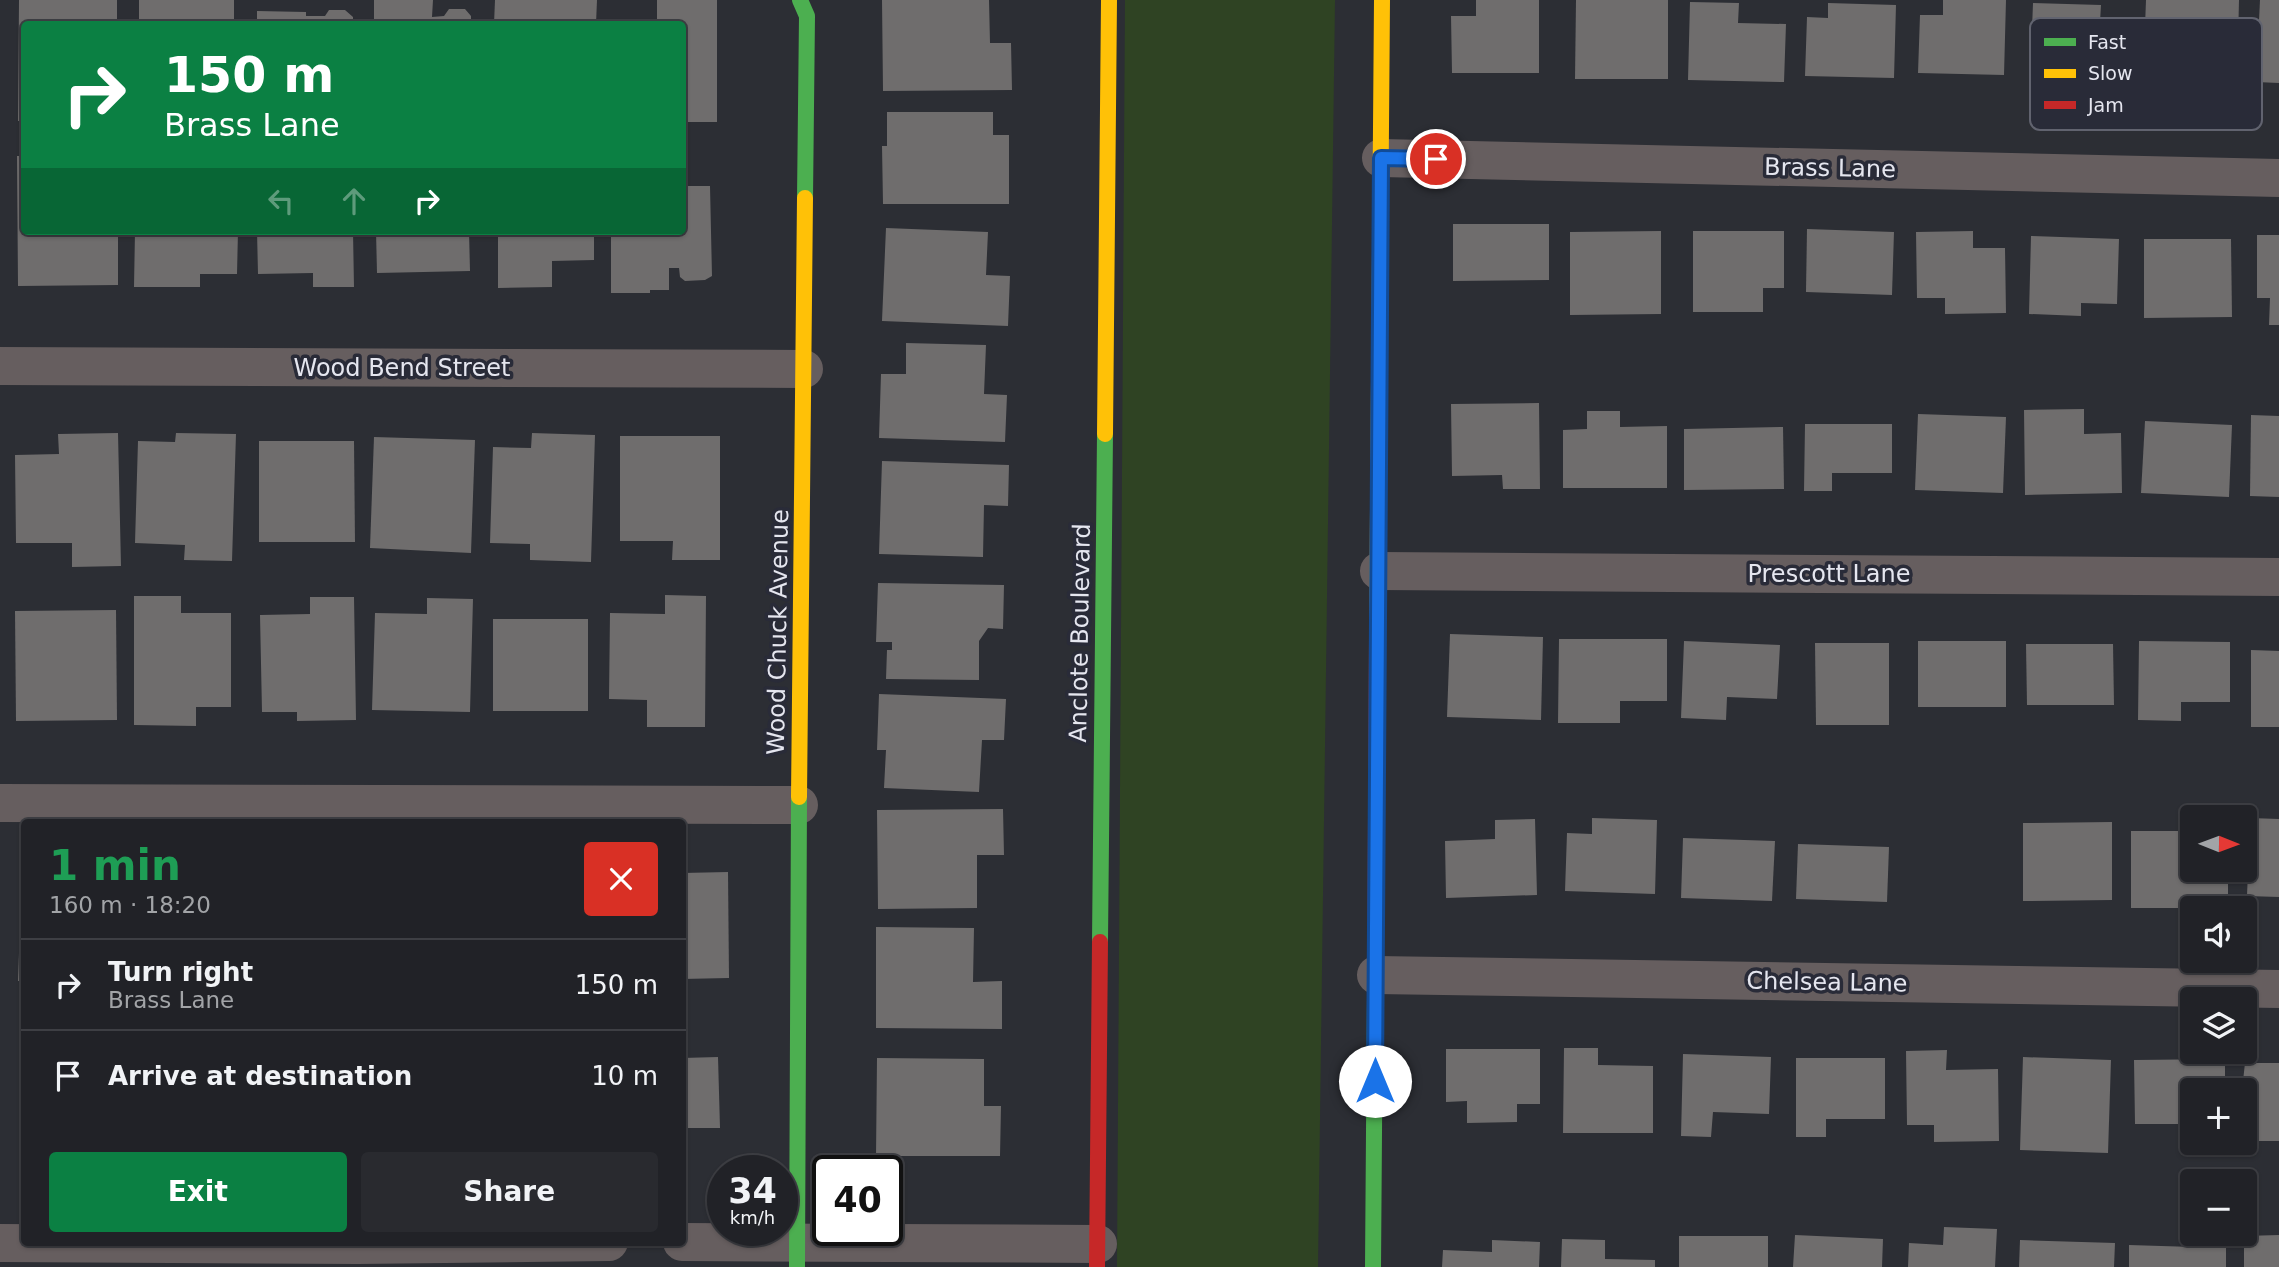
<!DOCTYPE html>
<meta charset="utf-8">
<style>
body{margin:0;font-family:"DejaVu Sans",sans-serif;background:#292a2f;color:#f1f3f6;height:100vh;display:flex;flex-direction:column;font-size:26px;white-space:nowrap}
*{box-sizing:border-box;margin:0}
p{font-size:23px;color:#a2a4a7}
.icon{flex:none;width:38px;height:38px;fill:none;stroke:currentColor;stroke-width:2;stroke-linecap:round;stroke-linejoin:round}
.map{position:relative;flex:1;overflow:hidden}
.panel{position:absolute;left:21px;top:819px;width:665px;height:427px;display:flex;flex-direction:column;background:#212227;border-radius:7px;box-shadow:0 2px 5px #0004,0 0 0 2px #3e3f44}
.panel>*{flex:none}
.hud{position:absolute;left:21px;top:21px;width:665px;height:214px;border-radius:7px;box-shadow:0 2px 5px #0004,0 0 0 2px #3e3f44;background:#0b8043;color:#fff;overflow:hidden}
.needle{width:46px;rotate:91deg}
.controls{position:absolute;left:2180px;top:805px;display:grid;gap:14px}
.controls a{display:grid;place-items:center;width:77px;height:77px;border-radius:7px;background:#212227;box-shadow:0 2px 5px #0004,0 0 0 2px #3e3f44;font-size:35px}
.speed{position:absolute;left:707px;top:1155px;display:flex;gap:14px;font-size:35px;font-weight:700;text-align:center}
.speed>*{display:grid;place-content:center;width:91px;height:91px;border-radius:50%;background:#212227;box-shadow:0 2px 5px #0004,0 0 0 2px #3e3f44;line-height:1}
.speed small{font-size:18px;font-weight:400}
.speed .limit{border:4px solid #111;border-radius:10px;background:#fff;color:#111}
.pin{position:absolute;display:grid;place-items:center;width:60px;height:60px;color:#fff;margin:-30px;border:4px solid #fff;border-radius:50%;box-shadow:0 2px 7px #0007}
.me{position:absolute;width:77px;margin:-38px;rotate:0deg;stroke-linejoin:round;filter:drop-shadow(0 0 5px #0008)}
.turn{display:flex;align-items:center;gap:24px;height:147px;padding:0 28px;font-size:32px}
.turn .icon{width:91px;height:91px;stroke-width:2.5}
.turn b{display:block;font-size:49px;line-height:60px}
.lanes{display:flex;align-items:center;height:66px;padding:0 28px;background:#0003;justify-content:center;gap:35px;direction:ltr}
.lanes .off{opacity:.35}
.round{display:grid;place-items:center;flex:none;width:74px;height:74px;border-radius:7px;background:#292a2f}
.headline{display:flex;align-items:center;justify-content:space-between;height:119px;padding:0 28px}
h1{font-size:42px;font-weight:600;line-height:52px;color:#1e9e55}
.action{display:flex;gap:14px;margin-top:auto;padding:14px 28px}
.action a{flex:1;height:80px;border-radius:7px;background:#0b8043;color:#fff;font-size:28px;font-weight:600;line-height:80px;text-align:center}
.action a+a{background:#292a2f;color:#f1f3f6}
ul{padding:0;list-style:none}
li{display:flex;align-items:center;gap:21px;height:91px;padding:0 28px;border-top:2px solid #3e3f44}
li div{flex:1}
li b{display:block;font-size:26px}
li em{font-style:normal}
.map>svg:first-child{display:block}
</style>
<div class="map">
<svg width="2279" height="1267" viewBox="0 0 2279 1267">
<rect width="100%" height="100%" fill="#2c2e34"/>
<path fill="#2f4323" d="M1125,0h210l-17,1267h-201z"/>
<g fill="#6f6d6d">
<path d="M19,0h98v24h-93v97h-6z"/>
<rect x="139" y="0" width="95" height="24"/>
<path d="M374,0h59l-1,17 12,-1 5,-7h16l6,7v8h-97z"/>
<path d="M495,0h102l-1,24h-102z"/>
<path d="M657,0h60v122h-35v-98h-67v-3h42z"/>
<path d="M882,0h107l1,43h21l1,47 -129,1z"/>
<path d="M1476,0h63v73h-87l-1,-57h25z"/>
<path d="M1576,0h92v79h-93z"/>
<path d="M1943,0h63l-2,75 -86,-2 2,-58h23z"/>
<path d="M2146,0h93l-2,83 -94,-3z"/>
<path d="M2260,0h19v83l-23,-1z"/>
<path d="M1690,2l49,1 -1,20 48,1 -2,58 -96,-2z"/>
<path d="M1828,3l68,2 -2,73 -89,-2 2,-59 21,1z"/>
<path d="M2033,3l68,2 -1,17h28l-2,62 -96,-3z"/>
<path d="M329,10h16l8,7v7h-96v-13l49,1v4h19z"/>
<path d="M887,112h106v23h16v69h-126l-1,-58h5z"/>
<path d="M17,156h7v75h94v54l-100,1z"/>
<path d="M682,186h28l2,90 -7,4 -20,1 -5,-4 -1,-9h-10v22h-19v3h-39v-62h71z"/>
<path d="M1453,224h96v56l-96,1z"/>
<path d="M886,228l102,4 -2,43 24,1 -2,50 -126,-5z"/>
<path d="M1807,229l87,3 -2,63 -86,-3z"/>
<path d="M135,231h103l-1,43h-37v13h-66z"/>
<path d="M257,231h96l1,56h-41v-14l-55,1z"/>
<path d="M376,231h93l1,40 -93,2z"/>
<path d="M498,231h96v29l-42,1v26l-54,1z"/>
<path d="M1661,231v83l-91,1v-83z"/>
<path d="M1693,231h91v57h-21v24h-70z"/>
<path d="M1973,231v17h32l1,65 -61,1v-16h-28l-1,-66z"/>
<path d="M2257,235h22v90h-10l1,-27h-13z"/>
<path d="M2031,236l88,3 -2,65 -36,-1v13l-52,-2z"/>
<path d="M2144,239h87l1,78 -88,1z"/>
<path d="M906,343l80,2 -2,49 23,1 -2,47 -126,-4 2,-64h25z"/>
<path d="M1539,403l1,86h-37l-1,-14 -50,1 -1,-72z"/>
<path d="M2084,409v25l37,-1 1,60 -97,2 -1,-85z"/>
<path d="M1587,411h33v16l47,-1v62h-104v-58l24,-1z"/>
<path d="M1918,414l88,3 -3,76 -88,-3z"/>
<path d="M2251,415l28,1v81l-29,-1z"/>
<path d="M2145,421l87,4 -3,72 -88,-4z"/>
<path d="M1805,424h87v49h-60v18h-28z"/>
<path d="M1783,427l1,62 -100,1v-61z"/>
<path d="M118,433l3,133 -49,1v-24h-56l-1,-88 44,-1 -1,-20z"/>
<path d="M176,433l60,1 -4,127 -48,-1 1,-15 -50,-2 3,-102 37,1z"/>
<path d="M532,433l63,2 -4,127 -61,-2v-16l-40,-1 3,-96 38,1z"/>
<path d="M620,436h100v124h-48l1,-19h-53z"/>
<path d="M374,437l101,3 -4,113 -101,-5z"/>
<path d="M259,441h95l1,101h-96z"/>
<path d="M882,461l127,4 -1,41 -24,-1 -1,52 -104,-3z"/>
<path d="M878,583l126,2 -1,44 -15,-1 -9,13v39l-93,-1 1,-29h5v-8h-16z"/>
<path d="M665,595l41,1 -1,131h-58v-27l-38,-1 1,-86 55,1z"/>
<path d="M134,596h47v17h50v94h-35v19l-62,-1z"/>
<path d="M310,597h44l2,123 -59,1v-9h-35l-2,-97 50,-1z"/>
<path d="M427,598l46,1 -3,113 -98,-2 3,-97 52,1z"/>
<path d="M116,610l1,110 -101,1 -1,-110z"/>
<rect x="493" y="619" width="95" height="92"/>
<path d="M1450,634l93,3 -2,83 -94,-3z"/>
<path d="M1559,639h108v62h-47v22h-62z"/>
<path d="M1684,641l96,4 -3,54 -50,-2 -1,23 -45,-2z"/>
<rect x="1918" y="641" width="88" height="66"/>
<path d="M2139,641l91,1v60h-49v19l-43,-1z"/>
<path d="M1815,643h74v82h-73z"/>
<path d="M2026,644h87l1,61h-87z"/>
<path d="M2251,650l28,1v76h-28z"/>
<path d="M879,694l127,5 -2,41h-22l-3,52 -95,-4 2,-38h-9z"/>
<path d="M1003,809l1,46h-27v53l-99,1 -1,-99z"/>
<path d="M1592,818l65,2 -2,74 -90,-3 2,-58 25,1z"/>
<path d="M2250,818l29,1v78l-32,-1z"/>
<path d="M1535,819l2,76 -91,3 -1,-57 50,-2v-19z"/>
<path d="M2112,822v78l-89,1v-78z"/>
<path d="M2131,831h62v39h35v38h-97z"/>
<path d="M1683,838l92,3 -3,60 -91,-3z"/>
<path d="M1798,844l91,3 -2,55 -91,-3z"/>
<path d="M728,872l1,106 -47,1v-106z"/>
<path d="M21,896h3v85h-6z"/>
<path d="M876,927l98,1 -1,54 29,-1v48l-126,-1z"/>
<path d="M1564,1048h34v17l55,1v67h-90z"/>
<path d="M1446,1049h94v55h-23v18l-50,1v-22l-21,1z"/>
<path d="M1947,1050l-1,20 52,-1 1,72 -65,1v-17h-27l-1,-74z"/>
<path d="M1683,1054l88,3 -2,57 -56,-2 -2,25 -30,-1z"/>
<path d="M19,1055h5v105h-4z"/>
<path d="M718,1057l2,71h-38v-70z"/>
<path d="M2023,1057l88,3 -3,93 -88,-3z"/>
<path d="M877,1058l107,1v47h17l-1,50h-124z"/>
<path d="M1796,1058h89v61h-59v18h-30z"/>
<path d="M2225,1059v31h-32v34h-58l-1,-64z"/>
<path d="M2245,1063h34v78h-34v-51h-3z"/>
<path d="M1944,1227l53,2 -2,38h-87l1,-24 34,2z"/>
<path d="M1795,1235l88,4 -1,28h-89z"/>
<path d="M2279,1235v32h-35v-31z"/>
<rect x="1679" y="1236" width="89" height="31"/>
<path d="M1562,1239l43,1v19l50,1v7h-94z"/>
<path d="M1492,1240l48,2 -1,25h-97l1,-17 49,2z"/>
<path d="M2020,1240l95,3 -1,24h-95z"/>
<path d="M2129,1245l97,3v19h-97z"/>
</g>
<g fill="none" stroke-linecap="round" stroke-linejoin="round">
<g stroke="#665e5f" stroke-width="38">
<path d="M1381,158l898,20"/>
<path d="M0,366l804,3"/>
<path d="M1379,571l900,6"/>
<path d="M0,803l799,2"/>
<path d="M1376,975l903,14"/>
<path d="M682,1242l416,2"/>
<path d="M0,1243l358,2 251,-3"/>
</g>
<g stroke="#4caf50" stroke-width="16">
<path d="M800,0l7,16 -2,182"/>
<path d="M1100,942l5,-508"/>
<path d="M797,1267l2,-470"/>
<path d="M1373,1267l2,-270"/>
</g>
<g stroke="#ffc107" stroke-width="16">
<path d="M1105,434l4,-434"/>
<path d="M1377,637l5,-637"/>
<path d="M799,797l6,-599"/>
</g>
<g stroke="#c62828" stroke-width="16">
<path d="M1375,997l2,-360"/>
<path d="M1097,1267l3,-325"/>
</g>
</g>
<g fill="none" stroke-linecap="round" stroke-linejoin="round">
<g stroke="#114b97" stroke-width="18">
<path id="route" d="M1375,1081l6,-923 55,1"/>
</g>
<use href="#route" stroke="#1a73e8" stroke-width="12"/>
</g>
<g text-anchor="middle" dominant-baseline="central" stroke-width="7" stroke-linejoin="round" paint-order="stroke">
<g font-size="24" fill="#e5e6ef" stroke="#292b38">
<text transform="translate(1830 168) rotate(1)">Brass Lane</text>
<text x="402" y="368">Wood Bend Street</text>
<text x="1829" y="574">Prescott Lane</text>
<text transform="translate(778 632) rotate(-89)">Wood Chuck Avenue</text>
<text transform="translate(1080 633) rotate(-89)">Anclote Boulevard</text>
<text transform="translate(1827 982) rotate(1)">Chelsea Lane</text>
</g>
</g>
<rect x="2030" y="18" width="232" height="112" rx="10" fill="#292b38" stroke="#61636f" stroke-width="2"/>
<rect x="2044" y="38" width="32" height="8" fill="#4caf50"/>
<rect x="2044" y="69" width="32" height="9" fill="#ffc107"/>
<rect x="2044" y="101" width="32" height="8" fill="#c62828"/>
<g font-size="19" fill="#e5e6ef">
<text x="2088" y="49">Fast</text>
<text x="2088" y="80">Slow</text>
<text x="2088" y="112">Jam</text>
</g>
</svg>
<div class="controls">
<a><svg class="needle" viewBox="-14 -14 28 28"><path d="M0-13l5 13h-10z" fill="#e53935"/><path d="M0 13l5-13h-10z" fill="#a2a4a7"/></svg></a>
<a><svg class="icon" aria-label="sound" viewBox="0 0 24 24"><path d="M4 9h4l5-4v14l-5-4H4zM17 9q2 3 0 6"/></svg></a>
<a><svg class="icon" aria-label="layers" viewBox="0 0 24 24"><path d="M12 4l9 5-9 5-9-5zM3 14l9 5 9-5"/></svg></a>
<a>+</a>
<a>−</a>
</div>
<div class="speed"><div>34<small>km/h</small></div><div class="limit">40</div></div>
<div class="pin" style="left:1436px;top:159px;background:#d93025"><svg class="icon" aria-label="arrive" viewBox="0 0 24 24"><path d="M6 21V4h12l-3 4 3 4H6"/></svg></div>
<svg class="me" style="left:1375px;top:1081px" viewBox="-20 -20 40 40"><circle r="19" fill="#fff"/><path d="M0-13L10 11 0 6-10 11z" fill="#1a73e8"/></svg>
<div class="hud">
<div class="turn"><svg class="icon" aria-label="right" viewBox="0 0 24 24"><path d="M7 20v-9h11M14 6l5 5-5 5"/></svg><div><b>150 m</b>Brass Lane</div></div>
<div class="lanes"><svg class="icon off" aria-label="left" viewBox="0 0 24 24"><path d="M17 20v-9H6M10 6l-5 5 5 5"/></svg><svg class="icon off" aria-label="ahead" viewBox="0 0 24 24"><path d="M12 20V5M6 11l6-6 6 6"/></svg><svg class="icon" aria-label="right" viewBox="0 0 24 24"><path d="M7 20v-9h11M14 6l5 5-5 5"/></svg></div>
</div>
<section class="panel">
<div class="headline"><div><h1>1 min</h1><p>160 m · 18:20</p></div><a class="round" style="background:#d93025;color:#fff"><svg class="icon" aria-label="close" viewBox="0 0 24 24"><path d="M6 6l12 12M18 6L6 18"/></svg></a></div>
<ul>
<li><svg class="icon" aria-label="right" viewBox="0 0 24 24"><path d="M7 20v-9h11M14 6l5 5-5 5"/></svg><div><b>Turn right</b><p>Brass Lane</p></div><em>150 m</em></li>
<li><svg class="icon" aria-label="arrive" viewBox="0 0 24 24"><path d="M6 21V4h12l-3 4 3 4H6"/></svg><div><b>Arrive at destination</b></div><em>10 m</em></li>
</ul>
<div class="action"><a>Exit</a><a>Share</a></div>
</section>
</div>
